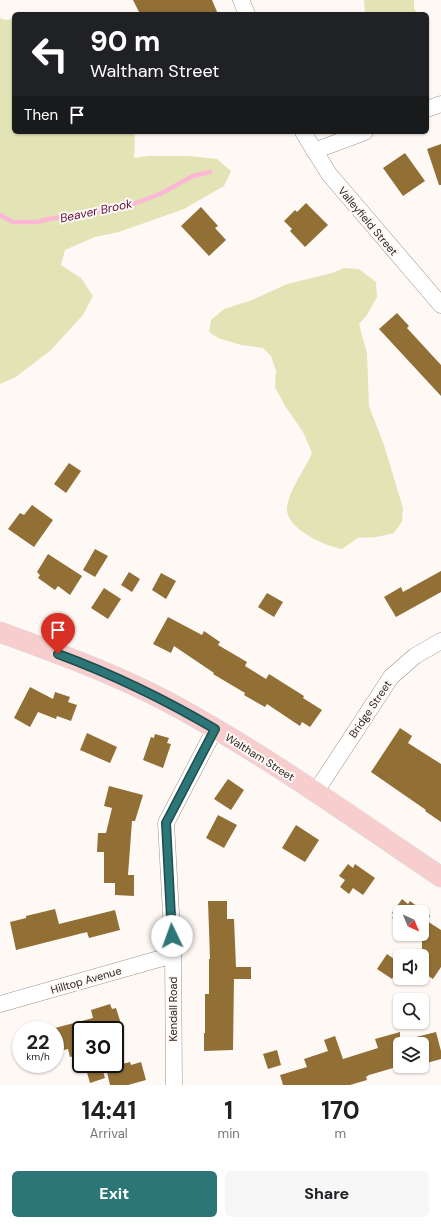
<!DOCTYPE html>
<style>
body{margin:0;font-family:"DM Sans",sans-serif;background:#f6f6f6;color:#202124;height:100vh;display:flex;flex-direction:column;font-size:15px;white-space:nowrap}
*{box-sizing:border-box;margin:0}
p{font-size:13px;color:#757577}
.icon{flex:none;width:22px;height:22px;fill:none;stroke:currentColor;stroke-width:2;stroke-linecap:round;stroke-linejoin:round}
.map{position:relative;height:1085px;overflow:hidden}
.side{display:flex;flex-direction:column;background:#fff;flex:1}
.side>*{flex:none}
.top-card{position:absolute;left:12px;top:12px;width:417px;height:122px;border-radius:6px;box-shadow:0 1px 3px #0004;background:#202124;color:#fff;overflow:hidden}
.needle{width:26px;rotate:136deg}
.fabs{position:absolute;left:393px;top:905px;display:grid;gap:8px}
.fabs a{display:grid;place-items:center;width:36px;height:36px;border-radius:6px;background:#fff;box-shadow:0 1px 3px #0004;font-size:20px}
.speed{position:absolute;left:12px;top:1021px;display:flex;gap:8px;font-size:20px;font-weight:700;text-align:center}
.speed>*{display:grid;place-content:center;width:52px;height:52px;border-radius:50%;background:#fff;box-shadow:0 1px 3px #0004;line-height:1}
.speed small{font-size:10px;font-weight:400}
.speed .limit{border:2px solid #111;border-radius:6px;background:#fff;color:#111}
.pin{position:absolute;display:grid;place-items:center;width:34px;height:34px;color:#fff;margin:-41px -17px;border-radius:50% 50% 50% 0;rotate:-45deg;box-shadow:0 0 4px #0007}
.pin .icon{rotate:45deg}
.me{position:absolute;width:44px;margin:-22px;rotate:357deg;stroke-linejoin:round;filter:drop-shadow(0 0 3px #0008)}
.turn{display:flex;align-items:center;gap:14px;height:84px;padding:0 12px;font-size:18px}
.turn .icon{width:52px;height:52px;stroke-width:2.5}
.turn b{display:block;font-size:28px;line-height:34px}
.then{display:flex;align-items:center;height:38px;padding:0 12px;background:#0003;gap:8px;font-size:15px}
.eta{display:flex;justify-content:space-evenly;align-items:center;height:68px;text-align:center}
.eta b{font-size:24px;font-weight:700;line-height:28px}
.button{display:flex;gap:8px;margin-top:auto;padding:8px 12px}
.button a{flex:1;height:46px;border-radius:6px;background:#2d7677;color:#fff;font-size:16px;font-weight:700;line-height:46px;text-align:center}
.button a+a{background:#f6f6f6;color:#202124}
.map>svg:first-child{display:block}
</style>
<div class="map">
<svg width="441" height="1085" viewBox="0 0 441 1085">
<rect width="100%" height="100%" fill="#fff9f6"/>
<g fill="#e3e4b6">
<path d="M364,0h50v8l3,6h-52z"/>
<path d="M0,18l5,2 9,-1v113h120l1,9 -1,17 14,-2h41l28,3 14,12 -7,15 -40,23 -65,23 -24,5 -30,13 -4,15 20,13 12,18 -10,19 -32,35 -35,27 -16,7z"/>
<path d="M344,268l15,1 17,13 1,15 -10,18 -8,9 8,29 2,53 15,39 19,63 -1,14 -8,11 -17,4 -19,1 -16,11c-17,-3 -58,-21 -55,-42 3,-19 17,-36 25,-54l-9,-21 -18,-26 -10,-19 1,-16 -5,-15 -8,-8 -22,-3 -23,-7 -9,-6 2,-12 13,-11 28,-9 35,-16 45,-11z"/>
</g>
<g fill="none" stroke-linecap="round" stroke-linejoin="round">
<path stroke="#fbb7d4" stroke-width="4.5" d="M0,215l13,7h25l10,-3 77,-12 35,-13 33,-18 17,-4"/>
</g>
<g fill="#916f35">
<path d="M133,0h79l6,14h-78z"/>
<path d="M441,144v41h-2l-12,-36z"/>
<path d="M405,153l20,28 -22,15 -20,-28z"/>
<path d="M306,203l22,22 -23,22 -15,-16 2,-2 -8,-8 11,-11 2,2z"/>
<path d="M201,207l17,19 -3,2 11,12 -17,16 -28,-30z"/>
<path d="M397,313l12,13 -2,2 34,37v31l-62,-67z"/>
<path d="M69,463l12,8 -15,22 -12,-9z"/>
<path d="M32,505l21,15 -19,27 -26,-18 12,-16 4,2z"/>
<path d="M95,549l13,7 -13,21 -12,-7z"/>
<path d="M48,554l34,22 -12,19 -12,-9 -3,4 -17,-12 2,-3 -3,-3z"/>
<path d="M441,571v21l-45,25 -12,-20 17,-10 2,5z"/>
<path d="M129,572l11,7 -8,13 -11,-7z"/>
<path d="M161,573l15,8 -10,18 -14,-9z"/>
<path d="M104,588l17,11 -13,20 -17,-11z"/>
<path d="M267,593l16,9 -9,15 -16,-10z"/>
<path d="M168,617l34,18 2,-4 16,11 -2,3 29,17 -2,4 21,13 3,-5 35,22 -1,2 19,12 -12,17 -8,-5 -2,4 -33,-22 -2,3 -9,-5 -12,-7 1,-2 -32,-19 1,-1 -40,-27 -3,7 -18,-9z"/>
<path d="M30,687l23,12 2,-7 15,5 -2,5 9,3 -6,16 -14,-5 -1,3 -18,-7 -8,15 -16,-9z"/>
<path d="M400,728l12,8 -4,7 33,21v58l-16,-11 1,-1 -55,-38z"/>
<path d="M87,733l30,14 -7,16 -30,-13z"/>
<path d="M155,734l14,4 -2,5 4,1 -8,24 -20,-8 8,-23 3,1z"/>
<path d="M228,779l16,11 -13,20 -17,-11z"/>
<path d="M109,786l34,9 -8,26h-3l-4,54h6v21l-19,-1v-12h-11v-31h-7l1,-19h8l6,-25 -8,-2z"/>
<path d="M218,815l19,10 -13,23 -18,-10z"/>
<path d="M296,825l23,15 -14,22 -23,-14z"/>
<path d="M348,864l5,4 2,-4 20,14 -12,17 -10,-7 -4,6 -9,-7 5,-7 -6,-4z"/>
<path d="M402,899l6,5 2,-3 20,15 -3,5 14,9v37l-8,12 -9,-6 -2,3v-20h-3l3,-5v-11l-8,-6h8v-22h-22v12l-8,-6 3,-3 -3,-2z"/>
<path d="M208,901h19v18h7l2,48h15v12h-17l-1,71 -29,1v-18h1v-39h4v-35h1z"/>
<path d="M55,909l4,15 56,-14 5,20 -31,8 -2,-6 -71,18 -6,-28 16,-4v-2z"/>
<path d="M387,954l13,9v4l-8,12 -15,-10z"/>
<path d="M110,1004l2,5 4,-1 7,22h-48l6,24 -11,3 -2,-8 -13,3v-24l38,-10 -2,-8z"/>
<path d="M400,1032v34l-31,9 -3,2 1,3 -17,5h-67l-3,-10 27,-8 -3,-8 24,-8 -4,-11 11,-4 8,23 35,-11 -3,-9z"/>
<path d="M436,1032l5,19v8l-18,5 -1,-20h-4l-2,-7z"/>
<path d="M277,1050l4,15 -13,4 -5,-15z"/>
<path d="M130,1062l1,3 10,-3 5,18 -18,5h-18l-4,-17z"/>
<path d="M101,1064l4,14 -15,5 -4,-14z"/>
</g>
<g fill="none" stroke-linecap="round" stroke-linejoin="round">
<g stroke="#9f938c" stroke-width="17">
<g id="minor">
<path d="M241,0l6,14"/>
<path d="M427,109l14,-5"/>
<path d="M303,132l26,42 112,131"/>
<path d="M314,151l51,-19"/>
<path d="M315,793l76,-116 24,-21 26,-15"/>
<path d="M0,1004l173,-49"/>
<path d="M174,1085l-1,-135 -7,-127 49,-94"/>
</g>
</g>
<g stroke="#d9d8d8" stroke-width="21">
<path id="major" d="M0,632c61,23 122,44 179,76 91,50 176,111 262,169"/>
</g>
<use href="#minor" stroke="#fff" stroke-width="16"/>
<use href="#major" stroke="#f7cecd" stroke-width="20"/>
</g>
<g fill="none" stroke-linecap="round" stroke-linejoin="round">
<g stroke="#1d4d4d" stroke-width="10">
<path id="route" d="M58,654c54,20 106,45 157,75l-49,94 6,113"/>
</g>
<use href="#route" stroke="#2d7677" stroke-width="7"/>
</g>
<g text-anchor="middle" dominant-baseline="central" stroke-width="4" stroke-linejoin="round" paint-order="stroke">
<g font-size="11" fill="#2c2725" stroke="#fff9f6">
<text transform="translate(368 221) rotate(50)">Valleyfield Street</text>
<text transform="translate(370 709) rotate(-56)">Bridge Street</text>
<text transform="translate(260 757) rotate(32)">Waltham Street</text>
<text transform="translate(86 980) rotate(-16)">Hilltop Avenue</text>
<text transform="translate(173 1009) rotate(-90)">Kendall Road</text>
</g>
<g font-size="12" font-style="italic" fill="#5d0f3a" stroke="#fff9f6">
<text transform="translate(96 211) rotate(-12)">Beaver Brook</text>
</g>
</g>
</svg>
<div class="fabs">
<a><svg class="needle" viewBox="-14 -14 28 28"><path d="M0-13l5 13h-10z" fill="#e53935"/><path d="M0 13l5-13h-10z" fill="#757577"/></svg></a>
<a><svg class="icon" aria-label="sound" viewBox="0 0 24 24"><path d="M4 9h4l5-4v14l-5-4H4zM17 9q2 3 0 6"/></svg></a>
<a><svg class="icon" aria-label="search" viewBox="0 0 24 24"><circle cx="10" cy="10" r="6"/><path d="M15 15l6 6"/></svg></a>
<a><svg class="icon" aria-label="layers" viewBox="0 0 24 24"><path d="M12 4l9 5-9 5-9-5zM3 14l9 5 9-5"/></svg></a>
</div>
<div class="speed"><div>22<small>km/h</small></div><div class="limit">30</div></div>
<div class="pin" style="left:58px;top:654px;background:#d93025"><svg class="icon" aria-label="arrive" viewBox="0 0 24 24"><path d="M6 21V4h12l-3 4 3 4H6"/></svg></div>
<svg class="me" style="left:172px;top:936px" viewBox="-20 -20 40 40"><circle r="19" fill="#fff"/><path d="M0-13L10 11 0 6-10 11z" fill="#2d7677"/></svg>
<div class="top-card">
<div class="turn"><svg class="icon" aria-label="left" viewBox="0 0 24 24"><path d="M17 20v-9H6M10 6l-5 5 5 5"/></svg><div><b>90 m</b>Waltham Street</div></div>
<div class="then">Then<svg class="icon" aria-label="arrive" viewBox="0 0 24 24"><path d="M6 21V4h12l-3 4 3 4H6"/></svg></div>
</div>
</div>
<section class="side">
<div class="eta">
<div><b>14:41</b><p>Arrival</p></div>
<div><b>1</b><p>min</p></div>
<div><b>170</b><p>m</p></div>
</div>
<div class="button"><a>Exit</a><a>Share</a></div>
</section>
